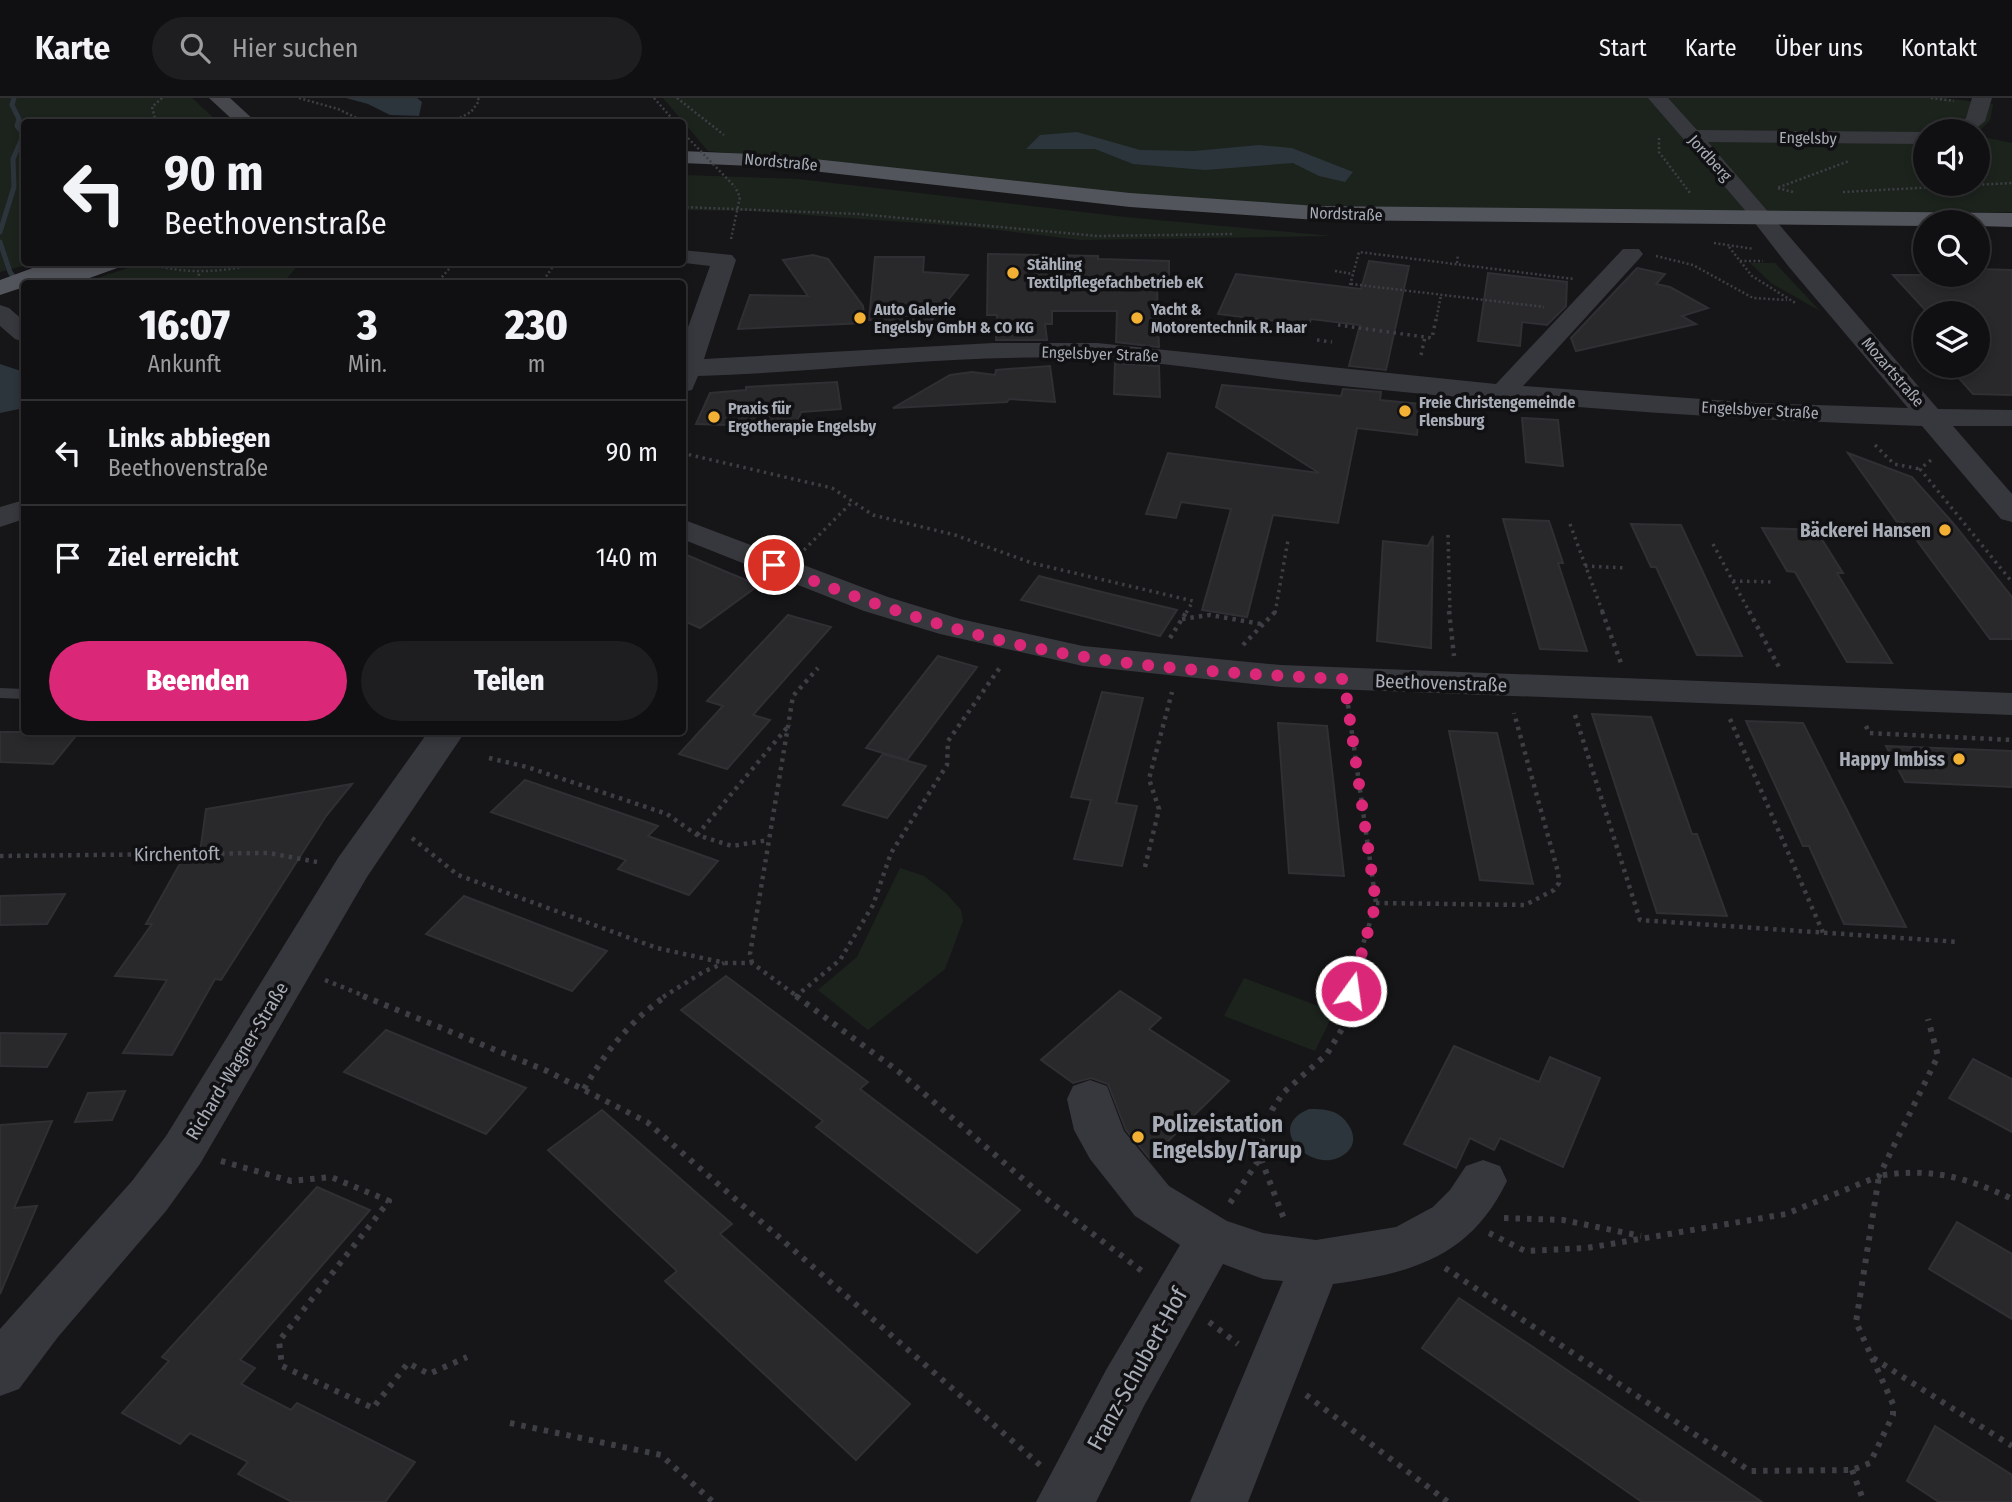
<!DOCTYPE html>
<html lang="de">
<meta charset="utf-8">
<style>
body{margin:0;font-family:"Fira Sans Condensed",sans-serif;background:#1e1e20;color:#f1f3f6;height:100vh;display:flex;flex-direction:column;font-size:26px;white-space:nowrap}
*{box-sizing:border-box;margin:0}
p{font-size:23px;color:#9c9d9f}
.icon{flex:none;width:38px;height:38px;fill:none;stroke:currentColor;stroke-width:2;stroke-linecap:round;stroke-linejoin:round}
.map{position:relative;flex:1;overflow:hidden}
.drawer{position:absolute;left:21px;top:182px;width:665px;height:455px;display:flex;flex-direction:column;background:#101012;border-radius:7px;box-shadow:0 4px 10px #0003,0 0 0 2px #303032}
.drawer>*{flex:none}
.hud{position:absolute;left:21px;top:21px;width:665px;height:147px;border-radius:7px;box-shadow:0 4px 10px #0003,0 0 0 2px #303032;background:#101012;color:#f1f3f6;overflow:hidden}
.buttons{position:absolute;left:1913px;top:21px;display:grid;gap:14px}
.buttons a{display:grid;place-items:center;width:77px;height:77px;border-radius:50%;background:#101012;box-shadow:0 4px 10px #0003,0 0 0 2px #303032;font-size:35px}
.pin{position:absolute;display:grid;place-items:center;width:60px;height:60px;color:#fff;margin:-30px;border:4px solid #fff;border-radius:50%;box-shadow:0 2px 7px #0007}
.me{position:absolute;width:77px;margin:-38px;rotate:14deg;stroke-linejoin:round;filter:drop-shadow(0 0 5px #0008)}
.turn{display:flex;align-items:center;gap:24px;height:147px;padding:0 28px;font-size:32px}
.turn .icon{width:91px;height:91px;stroke-width:2.5}
.turn b{display:block;font-size:49px;line-height:60px}
.eta{display:flex;justify-content:space-evenly;align-items:center;height:119px;text-align:center}
.eta b{font-size:42px;font-weight:800;line-height:49px}
.action{display:flex;gap:14px;margin-top:auto;padding:14px 28px}
.action a{flex:1;height:80px;border-radius:42px;background:#db2777;color:#fff;font-size:28px;font-weight:800;line-height:80px;text-align:center}
.action a+a{background:#1e1e20;color:#f1f3f6}
ul{padding:0;list-style:none}
li{display:flex;align-items:center;gap:21px;height:105px;padding:0 28px;border-top:2px solid #303032}
li div{flex:1}
li b{display:block;font-size:26px}
li em{font-style:normal}
header{display:flex;align-items:center;gap:42px;box-sizing:border-box;height:98px;padding:0 35px;background:#101012;border-bottom:2px solid #303032}
header strong{font-size:33px}
nav{display:flex;gap:38px;margin-inline-start:auto;font-size:24px}
.search{width:490px;height:63px;background:#1e1e20;display:flex;align-items:center;gap:18px;box-sizing:border-box;padding:0 24px;border-radius:38px;color:#9c9d9f;font-size:26px}
.map>svg:first-child{display:block}
</style>
<header>
<strong>Karte</strong>
<div class="search"><svg class="icon" aria-label="search" viewBox="0 0 24 24"><circle cx="10" cy="10" r="6"/><path d="M15 15l6 6"/></svg>Hier suchen</div>
<nav><a>Start</a><a>Karte</a><a>Über uns</a><a>Kontakt</a></nav>
</header>
<div class="map">
<svg width="2012" height="1404" viewBox="0 0 2012 1404">
<rect width="100%" height="100%" fill="#161618"/>
<g fill="#1c231d">
<path d="M0,0h192l26,24h-194v140l10,1 -34,9z"/>
<path d="M663,0h1281l49,6 -3,16 -12,12 -53,-1v53h53v-48l34,7v69h-318l-444,-7 -149,-12 -233,-28 -160,-14z"/>
<path d="M683,77l115,4 327,38 207,19 -252,4 -107,-13 -222,-16 -68,-1z"/>
<path d="M143,165v-1l157,1 -17,20h-201z"/>
<path d="M1750,165h25l45,48 -49,-28z"/>
<path d="M900,770l24,8 22,17 15,17 2,11 -18,48 -77,61 -50,-40 39,-33z"/>
<path d="M1244,880l90,34 -19,39 -91,-35z"/>
</g>
<g fill="#2c353c">
<path d="M346,0h71l5,4 -3,14 -29,-1 -22,-11z"/>
<path d="M1077,34l63,18 54,1 65,-6 33,3 61,24 -8,10 -26,-6 -26,-13 -88,7 -72,-6 -38,-15h-69l14,-14z"/>
<path d="M0,266l24,8v36l-24,5z"/>
<path d="M1309,1011c9,0 18,0 27,4 14,8 25,28 10,40 -30,26 -85,-25 -37,-44z"/>
</g>
<g fill="none" stroke-linecap="round" stroke-linejoin="round">
<g stroke="#2c353c" stroke-width="5">
<path d="M0,134l14,-45 -1,-28 11,-25 -7,-8 2,-7 -7,-14 2,-7"/>
<path d="M0,144l10,30 14,20"/>
</g>
</g>
<g fill="#29292c" stroke="#303034" stroke-width="2">
<path d="M988,156l110,2v3l71,2v28l-12,-1 2,59 -43,-5 1,-31h-65v13h-7l2,16h-51l1,-25h-10z"/>
<path d="M813,157l15,4 35,47 2,17 -127,6 12,-34 58,1 -25,-36z"/>
<path d="M875,159h49l-1,15 45,3 -44,55 -55,-10z"/>
<path d="M1369,163l40,5 -23,104 -37,-4 11,-41 -49,-6 -2,6 -91,-11 18,-40 125,15z"/>
<path d="M1637,170l28,6 -9,10 14,3 38,21 -26,8 14,8 -120,27 -5,-13z"/>
<path d="M1978,171l34,1v125l-39,-1 -25,-28h30v-53h-50l-35,-38h85z"/>
<path d="M1488,175l79,9 -1,24 -19,19 -25,-3 -2,24 -42,-5z"/>
<path d="M1115,265l44,3 1,31 -46,-3z"/>
<path d="M1050,268l5,36 -46,-3 -2,3 -114,6 57,-33 22,-3 23,3 1,-5z"/>
<path d="M837,284l4,27 -40,3 -4,12 -69,-2 -1,3 -31,-1 14,-31 36,-3v-3z"/>
<path d="M1222,287l119,11 2,-7 38,3 -1,8 40,4 -3,31 -60,-7 -19,95 -65,-8 -26,102 -45,-7 29,-101 -50,-7 -5,16 -30,-4 22,-61 151,20 -103,-66z"/>
<path d="M1522,320l36,2 5,46 -37,-4z"/>
<path d="M1848,355l64,24 41,46 59,74v42h-22l-87,-117h-6z"/>
<path d="M1503,421l46,2 14,42h-5l29,88 -47,-2z"/>
<path d="M1631,426l50,1 61,131 -45,-1 -41,-88h-5z"/>
<path d="M1762,430l54,2 27,43h-6l55,90 -45,-1 -52,-90 -8,-1z"/>
<path d="M1433,438l-2,112 -54,-7 6,-100 45,5z"/>
<path d="M682,455l47,20 30,12 -59,43 -18,-8z"/>
<path d="M1039,478l67,17 71,17 -17,26 -139,-36z"/>
<path d="M788,517l43,12 -78,88 17,5 -43,49 -48,-15 44,-48 -16,-5z"/>
<path d="M938,558l39,11 -70,93 -41,-12z"/>
<path d="M1102,594l41,6 -27,105 21,3 -15,60 -48,-7 17,-59 -20,-3z"/>
<path d="M1592,616l59,3 41,117h5l30,82 -70,-3z"/>
<path d="M1746,623l57,2 103,204 -62,-3 -35,-78h-6z"/>
<path d="M1278,625l49,3 17,150 -55,-3z"/>
<path d="M1449,633l48,2 36,151 -53,-4z"/>
<path d="M0,634h79l-26,32 -53,-2z"/>
<path d="M1886,648l126,5v36l-107,-5z"/>
<path d="M883,656l43,12 -39,52 -44,-13z"/>
<path d="M525,682l133,46 -10,10 70,25 -29,34 -71,-26 8,-9 -135,-48z"/>
<path d="M352,686l-26,32 -105,164 -6,-1 -43,76 -49,-2 44,-73 -52,-4 37,-52h-6l36,-64h17l7,-51z"/>
<path d="M65,796l-18,30 -47,1v-29z"/>
<path d="M464,798l143,55 -35,40 -146,-57z"/>
<path d="M726,878l142,106 -8,7 160,121 -43,43 -161,-126 7,-6 -142,-111z"/>
<path d="M1120,893l41,27 -12,11 80,52 -79,78 -24,-29 -18,-46 -17,-6 -18,5 -32,-23z"/>
<path d="M386,932l101,42 39,16 -40,46 -142,-62z"/>
<path d="M0,935l66,1 -19,33 -47,-1z"/>
<path d="M1454,948l85,36 11,-25 50,21 -37,89 -63,-29 -6,12 -24,-12 -14,30 -52,-24z"/>
<path d="M1973,961l39,20v53l-63,-34z"/>
<path d="M125,993l-13,29 -37,2 13,-29z"/>
<path d="M602,1012l130,114 -12,10 190,170 -54,56 -191,-179 12,-10 -129,-121z"/>
<path d="M52,1023l-38,87 23,-2 -37,88v-169z"/>
<path d="M317,1089l53,23 -130,150 15,8 -14,16 50,26 6,-7 118,59 -30,40h-93l-54,-28 10,-12 -58,-29 -10,11 -58,-31 47,-52 -7,-4z"/>
<path d="M1957,1124l55,32v65l-83,-50z"/>
<path d="M1459,1200l77,51 226,153h-120l-220,-154z"/>
<path d="M1935,1328l77,49v27h-73l-32,-21z"/>
</g>
<g fill="none" stroke-linecap="round" stroke-linejoin="round">
<g stroke="#3d3f44" stroke-width="2.5" stroke-dasharray="2 2.5" stroke-linecap="butt">
<path d="M299,0l39,11 27,13"/>
<path d="M654,0l21,24"/>
<path d="M677,0l47,37"/>
<path d="M1931,0l23,3"/>
<path d="M156,24l-4,-15 10,-9"/>
<path d="M452,24l19,-10 8,-11 -1,-3"/>
<path d="M1659,40v14l31,41"/>
<path d="M1793,94l-16,-4 72,-27"/>
<path d="M1843,94l169,-9"/>
<path d="M682,109l176,7 240,22 135,-2"/>
<path d="M731,141l9,-42 -5,-10"/>
<path d="M1714,145l40,6"/>
<path d="M1729,149l23,29 45,28"/>
<path d="M1656,158l37,9 60,33 34,2"/>
<path d="M1740,163h23"/>
<path d="M144,164c41,14 81,10 123,0"/>
<path d="M1457,165l1,-9"/>
<path d="M1335,173l18,3"/>
<path d="M195,186l5,-12"/>
<path d="M436,186l19,-22"/>
<path d="M541,186l15,-22"/>
<path d="M1351,186l193,23"/>
<path d="M1350,187l9,-33 215,27"/>
<path d="M1436,223l5,-26"/>
</g>
<g stroke="#3d3f44" stroke-width="3.5" stroke-dasharray="2.5 4.5" stroke-linecap="butt">
<path d="M1338,227l94,13 4,-19"/>
<path d="M1317,242l15,2"/>
<path d="M1421,257l4,-18"/>
<path d="M1875,347l19,19 26,5"/>
<path d="M682,355l150,35 41,27 82,20 77,28 161,38 -7,12"/>
<path d="M1931,362l-11,9 92,113"/>
<path d="M1570,426l33,89"/>
<path d="M1448,437l2,78"/>
<path d="M1713,446l37,69"/>
<path d="M804,452l49,-49"/>
<path d="M1585,468l41,2"/>
<path d="M1733,483l40,1"/>
<path d="M1275,515l13,-73"/>
</g>
<g stroke="#3d3f44" stroke-width="4.5" stroke-dasharray="3.5 5" stroke-linecap="butt">
<path d="M1449,513l5,45"/>
<path d="M1602,513l19,52"/>
<path d="M1749,513l31,58"/>
<path d="M1182,521l28,-4 51,9"/>
<path d="M1170,540l17,-27"/>
<path d="M1243,547l33,-34"/>
<path d="M1348,607l28,198 -18,57 -8,37"/>
<path d="M1575,617l65,205 319,22"/>
<path d="M1730,621l94,216"/>
<path d="M1866,628l3,7 143,7"/>
<path d="M489,660l38,9 140,47 30,21 35,11 37,-6"/>
<path d="M697,737l93,-111"/>
<path d="M412,740l46,37 199,73 68,15h27l46,34"/>
<path d="M0,758l269,-3 48,9"/>
<path d="M1145,769l14,-58 -10,-30 23,-87"/>
<path d="M1376,805l149,2 29,-15 5,-7 -1,-11 -44,-159"/>
<path d="M752,865l-2,-9 43,-258 25,-28"/>
<path d="M325,882l42,17"/>
<path d="M663,899l40,-25 21,-9"/>
<path d="M795,899l45,-37 33,-55 18,-52 56,-88 1,-24 53,-75"/>
</g>
<g stroke="#3d3f44" stroke-width="6" stroke-dasharray="4.5 7" stroke-linecap="butt">
<path d="M363,898l184,75 100,51 393,343"/>
<path d="M796,898l102,75 147,127 101,76"/>
<path d="M584,991c21,-37 47,-69 82,-93"/>
<path d="M1261,1061l23,60"/>
<path d="M221,1063l70,20 40,-4 58,24 -110,140 3,25 91,42 35,-45 21,11 38,-17"/>
<path d="M1230,1105l30,-45 3,-27 9,-21 11,-17 44,-39 18,-30 6,-28"/>
<path d="M1504,1120l59,2 78,16"/>
<path d="M1489,1135l36,18 62,-3 199,-34 93,-38 59,-120 -10,-37"/>
<path d="M1445,1170l305,203 102,-1 18,-7 23,-48v-11l-37,-82 23,-146c49,-9 88,1 133,23"/>
<path d="M1209,1224l29,22"/>
<path d="M1873,1260l139,88"/>
<path d="M1306,1297l142,107"/>
<path d="M510,1325l151,32 52,47"/>
<path d="M1852,1372l12,32"/>
</g>
<path fill="#37383d" fill-rule="evenodd" d="M0,590l24,1v10l-24,-1z"/>
<g fill="#37383d" fill-rule="evenodd">
<path d="M1648,0h20l29,32 228,2v12l-217,-2 230,267 74,1v16h-59l59,68v28l-11,-3 -79,-93c-197,-6 -394,-21 -590,-41 -78,-8 -155,-22 -233,-26 -134,-7 -267,13 -401,17l-6,14 -10,2v-48l28,-78 -34,-4h6v-12l50,5 4,5 -32,99 289,-16h104l399,41 127,-135h16l4,5 -4,5 -116,127 233,17 152,5 -119,-141 -45,-58z"/>
<path d="M1972,0h20l-7,23 -12,10h-23l16,-13z"/>
<path d="M0,207l9,3 15,13v21l-9,-3 -15,-13z"/>
<path d="M24,402v19l-24,8v-20z"/>
<path d="M682,421l206,78 72,22 123,27 198,19 731,28v22l-731,-28 -198,-21 -143,-32 -76,-23 -182,-72z"/>
<path d="M428,634h37l-98,145 -167,287 -34,47 -108,126 -39,52 -19,7v-67l132,-148 34,-45 172,-278z"/>
<path d="M1090,982l17,6 17,45 45,55 58,35 36,12 53,7 80,-13 37,-20 17,-17 16,-24 17,-6 17,6 7,15c-37,76 -94,92 -174,103l-85,218h-58l93,-221 -20,-2 -40,-15 -79,142 -48,96h-60l70,-132 74,-125 -45,-29 -45,-57 -16,-29 -7,-31 6,-13z"/>
</g>
<path fill="#45474d" fill-rule="evenodd" d="M209,0h21l26,24h-21z"/>
<g fill="#53555c" fill-rule="evenodd">
<path d="M682,53l95,4 353,38 187,13 695,7v14l-34,-1v-4h-53v4l-608,-6 -187,-13 -353,-40 -95,-4z"/>
<path d="M49,164h75l-4,5 -47,17h-49v3l-24,8v-15z"/>
</g>
<path stroke="#3d3f44" stroke-width="2.5" stroke-dasharray="2 2.5" stroke-linecap="butt" d="M688,40l47,49"/>
</g>
<g fill="none" stroke-linecap="round" stroke-linejoin="round">
<path stroke="#db2777" stroke-width="12" stroke-dasharray="0 21.6" d="M774,467c99,41 205,76 311,92 85,13 173,18 259,22l32,224 -25,88"/>
</g>
<g fill="#f2b134" stroke="#111113" stroke-width="2.5">
<circle cx="1013" cy="175" r="7"/>
<circle cx="860" cy="220" r="7"/>
<circle cx="1137" cy="220" r="7"/>
<circle cx="1405" cy="313" r="7"/>
<circle cx="714" cy="319" r="7"/>
<circle cx="1945" cy="432" r="7"/>
<circle cx="1959" cy="661" r="7"/>
<circle cx="1138" cy="1039" r="7"/>
</g>
<g text-anchor="middle" dominant-baseline="central" stroke-width="7" stroke-linejoin="round" paint-order="stroke">
<g font-size="16" fill="#a8adb8" stroke="#111113">
<text transform="translate(1808 40) rotate(1)">Engelsby</text>
<text transform="translate(1710 60) rotate(48)">Jordberg</text>
<text transform="translate(781 64) rotate(5)">Nordstraße</text>
<text transform="translate(1346 116) rotate(2)">Nordstraße</text>
<text transform="translate(1100 256) rotate(2)">Engelsbyer Straße</text>
<text transform="translate(1893 274) rotate(49)">Mozartstraße</text>
<text transform="translate(1760 312) rotate(3)">Engelsbyer Straße</text>
</g>
<g font-size="16" font-weight="bold" fill="#a8adb8" stroke="#111113" text-anchor="start">
<text x="1027" y="166">Stähling<tspan x="1027" dy="18">Textilpflegefachbetrieb eK</tspan></text>
<text x="874" y="211">Auto Galerie<tspan x="874" dy="18">Engelsby GmbH &amp; CO KG</tspan></text>
<text x="1151" y="211">Yacht &amp;<tspan x="1151" dy="18">Motorentechnik R. Haar</tspan></text>
<text x="1419" y="304">Freie Christengemeinde<tspan x="1419" dy="18">Flensburg</tspan></text>
<text x="728" y="310">Praxis für<tspan x="728" dy="18">Ergotherapie Engelsby</tspan></text>
</g>
<g font-size="19" font-weight="bold" fill="#a8adb8" stroke="#111113" text-anchor="end">
<text x="1931" y="432">Bäckerei Hansen</text>
<text x="1945" y="661">Happy Imbiss</text>
</g>
<g font-size="19" fill="#a8adb8" stroke="#111113">
<text transform="translate(1441 585) rotate(2)">Beethovenstraße</text>
<text transform="translate(177 756) rotate(-1)">Kirchentoft</text>
<text transform="translate(237 963) rotate(-59)">Richard-Wagner-Straße</text>
</g>
<g font-size="23" font-weight="bold" fill="#a8adb8" stroke="#111113" text-anchor="start">
<text x="1152" y="1026">Polizeistation<tspan x="1152" dy="26">Engelsby/Tarup</tspan></text>
</g>
<g font-size="23" fill="#a8adb8" stroke="#111113">
<text transform="translate(1137 1271) rotate(-61)">Franz-Schubert-Hof</text>
</g>
</g>
</svg>
<div class="buttons">
<a><svg class="icon" aria-label="sound" viewBox="0 0 24 24"><path d="M4 9h4l5-4v14l-5-4H4zM17 9q2 3 0 6"/></svg></a>
<a><svg class="icon" aria-label="search" viewBox="0 0 24 24"><circle cx="10" cy="10" r="6"/><path d="M15 15l6 6"/></svg></a>
<a><svg class="icon" aria-label="layers" viewBox="0 0 24 24"><path d="M12 4l9 5-9 5-9-5zM3 14l9 5 9-5"/></svg></a>
</div>
<div class="pin" style="left:774px;top:467px;background:#d93025"><svg class="icon" aria-label="arrive" viewBox="0 0 24 24"><path d="M6 21V4h12l-3 4 3 4H6"/></svg></div>
<svg class="me" style="left:1351px;top:893px" viewBox="-20 -20 40 40"><circle r="17" fill="#db2777" stroke="#fff" stroke-width="3"/><path d="M0-11L8 9 0 5-8 9z" fill="#fff"/></svg>
<div class="hud">
<div class="turn"><svg class="icon" aria-label="left" viewBox="0 0 24 24"><path d="M17 20v-9H6M10 6l-5 5 5 5"/></svg><div><b>90 m</b>Beethovenstraße</div></div>
</div>
<section class="drawer">
<div class="eta">
<div><b>16:07</b><p>Ankunft</p></div>
<div><b>3</b><p>Min.</p></div>
<div><b>230</b><p>m</p></div>
</div>
<ul>
<li><svg class="icon" aria-label="left" viewBox="0 0 24 24"><path d="M17 20v-9H6M10 6l-5 5 5 5"/></svg><div><b>Links abbiegen</b><p>Beethovenstraße</p></div><em>90 m</em></li>
<li><svg class="icon" aria-label="arrive" viewBox="0 0 24 24"><path d="M6 21V4h12l-3 4 3 4H6"/></svg><div><b>Ziel erreicht</b></div><em>140 m</em></li>
</ul>
<div class="action"><a>Beenden</a><a>Teilen</a></div>
</section>
</div>
